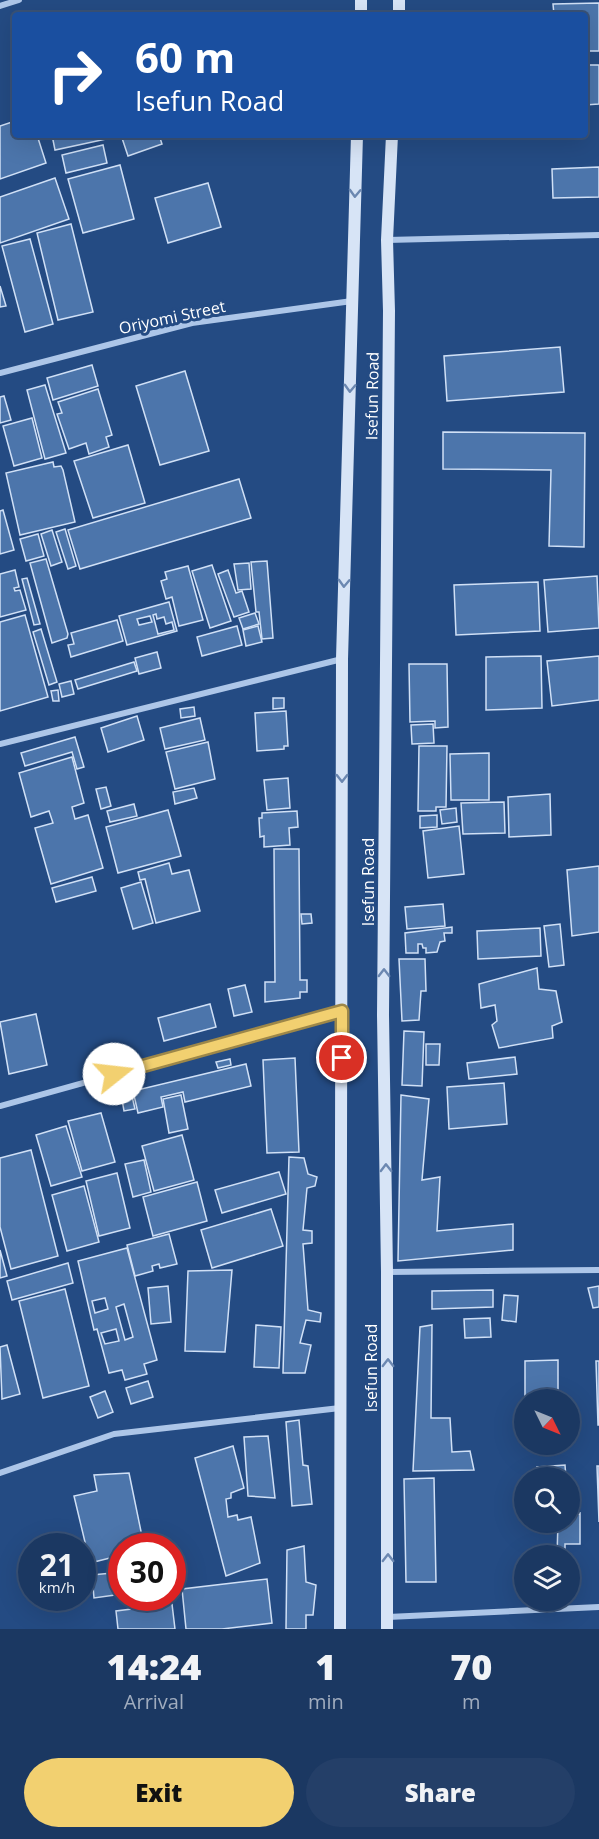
<!DOCTYPE html>
<style>
body{margin:0;font-family:"Open Sans",sans-serif;background:#243f68;color:#f1f3f6;height:100vh;display:flex;flex-direction:column;font-size:22px;white-space:nowrap}
*{box-sizing:border-box;margin:0}
p{font-size:20px;color:#a0acbe}
.icon{flex:none;width:33px;height:33px;fill:none;stroke:currentColor;stroke-width:2;stroke-linecap:round;stroke-linejoin:round}
.map{position:relative;height:1629px;overflow:hidden}
.side{display:flex;flex-direction:column;background:#1b3862;flex:1}
.side>*{flex:none}
.banner{position:absolute;left:12px;top:12px;width:576px;height:126px;border-radius:6px;box-shadow:0 6px 24px #0002,0 0 0 2px #395277;background:#1a4fa0;color:#fff;overflow:hidden}
.needle{width:39px;rotate:133deg}
.tools{position:absolute;left:514px;top:1389px;display:grid;gap:12px}
.tools a{display:grid;place-items:center;width:66px;height:66px;border-radius:50%;background:#1b3862;box-shadow:0 6px 24px #0002,0 0 0 2px #395277;font-size:30px}
.speed{position:absolute;left:18px;top:1533px;display:flex;gap:12px;font-size:30px;font-weight:700;text-align:center}
.speed>*{display:grid;place-content:center;width:78px;height:78px;border-radius:50%;background:#1b3862;box-shadow:0 6px 24px #0002,0 0 0 2px #395277;line-height:1}
.speed small{font-size:15px;font-weight:400}
.speed .limit{border:9px solid #d22;background:#fff;color:#111}
.pin{position:absolute;display:grid;place-items:center;width:51px;height:51px;color:#fff;margin:-26px;border:3px solid #fff;border-radius:50%;box-shadow:0 2px 6px #0007}
.me{position:absolute;width:66px;margin:-33px;rotate:74deg;stroke-linejoin:round;filter:drop-shadow(0 0 4px #0008)}
.turn{display:flex;align-items:center;gap:21px;height:126px;padding:0 24px;font-size:27px}
.turn .icon{width:78px;height:78px;stroke-width:2.5}
.turn b{display:block;font-size:42px;line-height:51px}
.eta{display:flex;justify-content:space-evenly;align-items:center;height:102px;text-align:center}
.eta b{font-size:36px;font-weight:800;line-height:42px}
.cta{display:flex;gap:12px;margin-top:auto;padding:12px 24px}
.cta a{flex:1;height:69px;border-radius:36px;background:#f2d070;color:#111;font-size:24px;font-weight:800;line-height:69px;text-align:center}
.cta a+a{background:#243f68;color:#f1f3f6}
.map>svg:first-child{display:block}
</style>
<div class="map">
<svg width="599" height="1629" viewBox="0 0 599 1629">
<rect width="100%" height="100%" fill="#244b83"/>
<g fill="#4c75ab" stroke="#d0e0f6" stroke-width="1.5" fill-rule="evenodd">
<path d="M599,3v48h-14v-36h-31l-1,-11z"/>
<path d="M585,65h14v39l-14,1z"/>
<path d="M15,121v14h22l9,28 -46,16v-53z"/>
<path d="M52,135h58l1,3 -56,12z"/>
<path d="M121,135h38l3,9 -34,12z"/>
<path d="M103,145l4,18 -41,10 -4,-18z"/>
<path d="M120,165l14,54 -51,14 -15,-54z"/>
<path d="M599,167v30l-46,1 -1,-29z"/>
<path d="M55,178l14,41 -69,24v-46z"/>
<path d="M208,183l13,44 -53,16 -13,-45z"/>
<path d="M71,224l22,88 -35,8 -21,-87z"/>
<path d="M30,239l23,85 -28,8 -23,-86z"/>
<path d="M0,286l6,20 -6,1z"/>
<path d="M560,347l4,45 -117,9 -3,-45z"/>
<path d="M92,365l6,21 -45,14 -6,-22z"/>
<path d="M185,371l24,80 -49,14 -24,-79z"/>
<path d="M45,385l21,68 -21,6 -18,-69z"/>
<path d="M98,389l14,46 -6,2 3,10 -20,7 -3,-11 -17,6 -12,-35 5,-1 -4,-11z"/>
<path d="M4,396l7,24 -11,3v-26z"/>
<path d="M32,418l10,40 -28,8 -11,-40z"/>
<path d="M443,432l142,1 -1,114 -35,-1 2,-76 -108,-1z"/>
<path d="M128,445l17,58 -52,15 -19,-57z"/>
<path d="M53,462l1,5 7,-1 2,4 12,52 -55,13 -14,-62z"/>
<path d="M239,479l12,39 -171,51 -12,-39z"/>
<path d="M3,510l11,40 -14,4v-43z"/>
<path d="M65,529l11,37 -8,3 -12,-37z"/>
<path d="M52,530l10,32 -11,4 -10,-32z"/>
<path d="M38,534l6,22 -18,5 -6,-22z"/>
<path d="M46,559l22,75 -1,4 -15,5 -22,-80z"/>
<path d="M267,561l6,77 -11,1 -3,-27h-3l-5,-50z"/>
<path d="M249,563l2,26 -13,1 -4,-26z"/>
<path d="M212,565l19,56 -21,7 -18,-57z"/>
<path d="M188,566l15,54 -24,6 -7,-29 -6,2 -5,-18 6,-2 -2,-7z"/>
<path d="M15,570l4,17 -5,1 1,3 5,-1 6,20 -26,7v-43z"/>
<path d="M228,570l8,23 6,-2 7,21 -15,5 -16,-43z"/>
<path d="M597,576l2,52 -51,4 -4,-52z"/>
<path d="M27,578l13,46 -6,1 -12,-46z"/>
<path d="M538,582l2,49 -84,4 -2,-50z"/>
<path d="M169,602l8,29 -50,14 -8,-29zM156,614l1,5 7,-2 2,7 6,-2 2,8 -16,4 -5,-19zM150,616l2,6 -13,3 -2,-6z"/>
<path d="M255,613l4,11 -16,5 -4,-11z"/>
<path d="M25,615l23,82 -48,14v-89z"/>
<path d="M117,620l6,21 -52,16 -3,-12 6,-1 -3,-11z"/>
<path d="M237,626l5,19 -40,11 -5,-19z"/>
<path d="M258,626l4,16 -16,4 -3,-16z"/>
<path d="M41,629l16,53 -8,3 -16,-53z"/>
<path d="M157,652l4,16 -22,6 -4,-16z"/>
<path d="M541,656l1,52 -56,2v-53z"/>
<path d="M599,656v44l-47,6 -5,-45z"/>
<path d="M134,662l3,9 -59,18 -3,-9z"/>
<path d="M409,664h38l1,63 -13,1v-7l-25,1z"/>
<path d="M71,681l3,13 -12,3 -3,-13z"/>
<path d="M58,690l1,11h-6l-2,-10z"/>
<path d="M273,698h11v10l-11,1z"/>
<path d="M194,707l1,9 -14,2 -1,-9z"/>
<path d="M286,711l2,35h-4v3l-27,2 -2,-38z"/>
<path d="M137,716l7,24 -36,12 -7,-24z"/>
<path d="M200,718l5,22 -40,9 -5,-21z"/>
<path d="M433,724l1,19 -22,1 -1,-19z"/>
<path d="M75,737l9,30 -7,2 -5,-17 -47,14 -4,-13z"/>
<path d="M208,742l7,37 -40,10 -9,-37z"/>
<path d="M419,746h28l-1,61h-10v4h-18z"/>
<path d="M489,753v47h-38l-1,-46z"/>
<path d="M72,757l12,46 -12,4 3,12 13,-4 15,53 -52,16 -16,-56 18,-5 -4,-12 -18,6 -12,-44z"/>
<path d="M288,778l2,30 -23,2 -3,-30z"/>
<path d="M106,787l5,19 -10,3 -5,-20z"/>
<path d="M194,788l3,10 -22,6 -2,-12z"/>
<path d="M550,794l1,41 -42,2 -1,-40z"/>
<path d="M504,802l1,31 -42,1 -2,-31z"/>
<path d="M134,804l3,12 -27,6 -3,-11z"/>
<path d="M456,808l1,14 -15,2 -2,-14z"/>
<path d="M168,810l13,46 -63,17 -12,-46z"/>
<path d="M297,811l1,16 -9,1 1,17 -26,2v-11l-4,1 -1,-19h3v-5z"/>
<path d="M437,815v12l-17,1v-12z"/>
<path d="M459,826l5,48 -36,4 -5,-47z"/>
<path d="M274,849h25l1,131h7v12h-7v6l-35,4v-20h10z"/>
<path d="M169,863l3,11 17,-4 11,41 -44,12 -11,-44 -5,1 -2,-8z"/>
<path d="M599,866v66l-27,4 -5,-66z"/>
<path d="M92,877l4,14 -40,11 -4,-14z"/>
<path d="M141,882l12,41 -20,6 -12,-41z"/>
<path d="M443,904l2,22 -38,3 -2,-22z"/>
<path d="M301,914h10l1,9 -10,1z"/>
<path d="M560,924l4,41 -15,2 -5,-41z"/>
<path d="M452,927v6h-8l1,8 -5,1 -3,10 -11,1v-5h-3l-1,-4h-4v9h-12l-1,-20z"/>
<path d="M540,928l1,28 -63,3 -1,-28z"/>
<path d="M399,959h26l1,32h-5l-2,29 -17,1z"/>
<path d="M537,968l2,21 17,2 6,31 -10,4 1,12 -54,10 -7,-23 5,-4 -2,-16 -14,3 -2,-24z"/>
<path d="M245,985l7,27 -18,4 -6,-27z"/>
<path d="M210,1004l6,23 -52,14 -6,-23z"/>
<path d="M36,1014l11,51 -38,9 -9,-52z"/>
<path d="M404,1031l20,1 -2,54 -20,-1z"/>
<path d="M426,1044h14l-1,21h-13z"/>
<path d="M515,1057l2,17 -48,5 -2,-16z"/>
<path d="M295,1058l4,94 -32,1 -4,-93z"/>
<path d="M230,1059l1,6 -13,3 -2,-6z"/>
<path d="M246,1064l5,22 -66,16 -2,-10 -22,5 2,10 -25,6 -5,-22z"/>
<path d="M504,1083l3,41 -58,5 -2,-42z"/>
<path d="M131,1092l4,17 -11,2 -3,-17z"/>
<path d="M181,1095l7,34 -19,4 -6,-34z"/>
<path d="M401,1095l28,4 -7,81 18,-3 -3,54 76,-7v26l-115,11z"/>
<path d="M101,1113l14,49 -33,9 -14,-50z"/>
<path d="M66,1126l16,51 -31,9 -15,-51z"/>
<path d="M182,1135l12,45 -40,11 -12,-45z"/>
<path d="M31,1150l27,106 -47,13 -11,-42v-69z"/>
<path d="M289,1157l15,1 4,16 9,3 -2,9 -8,2 -4,42 9,1v12l-9,1 5,66 13,3 -1,9 -14,-2 -6,23 11,2 -6,28h-22z"/>
<path d="M144,1160l7,32 -18,5 -8,-33z"/>
<path d="M279,1172l7,22 -64,19 -7,-23z"/>
<path d="M117,1173l13,55 -31,8 -13,-55z"/>
<path d="M197,1182l10,39 -54,15 -10,-39z"/>
<path d="M84,1186l15,56 -32,9 -15,-56z"/>
<path d="M271,1209l12,37 -71,22 -11,-38z"/>
<path d="M169,1234l8,30 -17,4 -1,-4 -7,2 1,5 -18,5 -8,-31z"/>
<path d="M127,1248l30,112 -13,4 3,10 -22,6 -3,-10 -13,3 -12,-44 -3,1 -16,-69zM105,1298l3,11 -13,4 -3,-12zM124,1304l9,33 -8,3 -9,-33zM116,1329l3,12 -14,3 -4,-11z"/>
<path d="M0,1250l7,26 -7,2z"/>
<path d="M68,1263l5,20 -61,17 -5,-19z"/>
<path d="M232,1270l-7,82 -40,-1 3,-80z"/>
<path d="M168,1286l3,36 -20,2 -3,-36z"/>
<path d="M599,1286v21l-6,1 -5,-20z"/>
<path d="M65,1289l24,97 -46,12 -24,-97z"/>
<path d="M493,1290v17l-61,2v-18z"/>
<path d="M504,1295l14,1 -2,26 -14,-2z"/>
<path d="M490,1318l1,19 -26,1 -1,-19z"/>
<path d="M256,1325l25,2 -2,41 -25,-1z"/>
<path d="M432,1325l-1,93h19l2,34 18,-1 4,19 -61,1 7,-144z"/>
<path d="M7,1345l13,49 -18,5 -2,-52z"/>
<path d="M558,1360v40h-33v-39z"/>
<path d="M596,1361h3v64h-1z"/>
<path d="M148,1381l5,16 -22,7 -5,-16z"/>
<path d="M105,1391l8,21 -15,6 -8,-21z"/>
<path d="M299,1420l4,45 5,1 4,38 -20,2 -6,-84z"/>
<path d="M268,1436l7,62 -27,-2 -4,-59z"/>
<path d="M233,1446l11,42 -13,5v5l-5,1 2,18 9,-2 1,5 13,-3 9,46 -34,13 -31,-118z"/>
<path d="M565,1465l1,13h-28l-1,-11z"/>
<path d="M597,1466h2v56z"/>
<path d="M129,1473l15,73h-22v9l-32,8 -16,-67 23,-5 -3,-16z"/>
<path d="M434,1478l2,104h-30l-2,-103z"/>
<path d="M580,1513v31h-15v12h-8l1,-34h12v-6z"/>
<path d="M304,1546l2,36 10,3 -3,30h-7v14h-20l1,-79z"/>
<path d="M122,1572v22l-28,4 -2,-23z"/>
<path d="M267,1579l5,44 -50,6h-36l-4,-40z"/>
<path d="M172,1604l3,25h-57l-2,-18z"/>
</g>
<g fill="none" stroke-linecap="round" stroke-linejoin="round">
<g stroke="#adc6e8" stroke-width="6">
<path d="M0,6l19,-6"/>
<path d="M387,240l212,-5"/>
<path d="M0,373l192,-50 160,-22"/>
<path d="M0,744l342,-85"/>
<path d="M0,1106l342,-95"/>
<path d="M387,1272l212,-2"/>
<path d="M0,1473l114,-39 226,-26"/>
<path d="M388,1617l211,-10"/>
</g>
<g stroke="#d7e4f6" stroke-width="12">
<path d="M361,15v-15"/>
<path d="M399,15v-15"/>
<path d="M340,1629l2,-970 15,-524"/>
<path d="M387,1629v-357l-4,-257 6,-704 -2,-71 5,-105"/>
</g>
</g>
<defs><path id="oneway-chevron" d="M-2-3.5L2.5 0L-2 3.5" fill="none" stroke-width="1.6" stroke-linecap="round" stroke-linejoin="round" transform="scale(1.5)"/></defs>
<g stroke="#6c88b1">
<use href="#oneway-chevron" transform="translate(355 193) rotate(92)"/>
<use href="#oneway-chevron" transform="translate(350 388) rotate(92)"/>
<use href="#oneway-chevron" transform="translate(344 583) rotate(92)"/>
<use href="#oneway-chevron" transform="translate(342 778) rotate(90)"/>
<use href="#oneway-chevron" transform="translate(384 973) rotate(-90)"/>
<use href="#oneway-chevron" transform="translate(386 1168) rotate(-91)"/>
<use href="#oneway-chevron" transform="translate(388 1363) rotate(-90)"/>
<use href="#oneway-chevron" transform="translate(388 1558) rotate(-90)"/>
</g>
<g fill="none" stroke-linecap="round" stroke-linejoin="round">
<g stroke="#9d8749" stroke-width="15">
<path id="route" d="M114,1074l228,-63v47"/>
</g>
<use href="#route" stroke="#f2d070" stroke-width="10"/>
</g>
<g text-anchor="middle" dominant-baseline="central" stroke-width="6" stroke-linejoin="round" paint-order="stroke">
<g font-size="16" fill="#fff" stroke="#244b83">
<text transform="translate(172 317) rotate(-12)">Oriyomi Street</text>
<text transform="translate(372 396) rotate(-89)">Isefun Road</text>
<text transform="translate(368 882) rotate(-90)">Isefun Road</text>
<text transform="translate(371 1368) rotate(-90)">Isefun Road</text>
</g>
</g>
</svg>
<div class="tools">
<a><svg class="needle" viewBox="-14 -14 28 28"><path d="M0-13l5 13h-10z" fill="#e53935"/><path d="M0 13l5-13h-10z" fill="#a0acbe"/></svg></a>
<a><svg class="icon" aria-label="search" viewBox="0 0 24 24"><circle cx="10" cy="10" r="6"/><path d="M15 15l6 6"/></svg></a>
<a><svg class="icon" aria-label="layers" viewBox="0 0 24 24"><path d="M12 4l9 5-9 5-9-5zM3 14l9 5 9-5"/></svg></a>
</div>
<div class="speed"><div>21<small>km/h</small></div><div class="limit">30</div></div>
<div class="pin" style="left:342px;top:1058px;background:#d93025"><svg class="icon" aria-label="arrive" viewBox="0 0 24 24"><path d="M6 21V4h12l-3 4 3 4H6"/></svg></div>
<svg class="me" style="left:114px;top:1074px" viewBox="-20 -20 40 40"><circle r="19" fill="#fff"/><path d="M0-13L10 11 0 6-10 11z" fill="#f2d070"/></svg>
<div class="banner">
<div class="turn"><svg class="icon" aria-label="right" viewBox="0 0 24 24"><path d="M7 20v-9h11M14 6l5 5-5 5"/></svg><div><b>60 m</b>Isefun Road</div></div>
</div>
</div>
<section class="side">
<div class="eta">
<div><b>14:24</b><p>Arrival</p></div>
<div><b>1</b><p>min</p></div>
<div><b>70</b><p>m</p></div>
</div>
<div class="cta"><a>Exit</a><a>Share</a></div>
</section>
